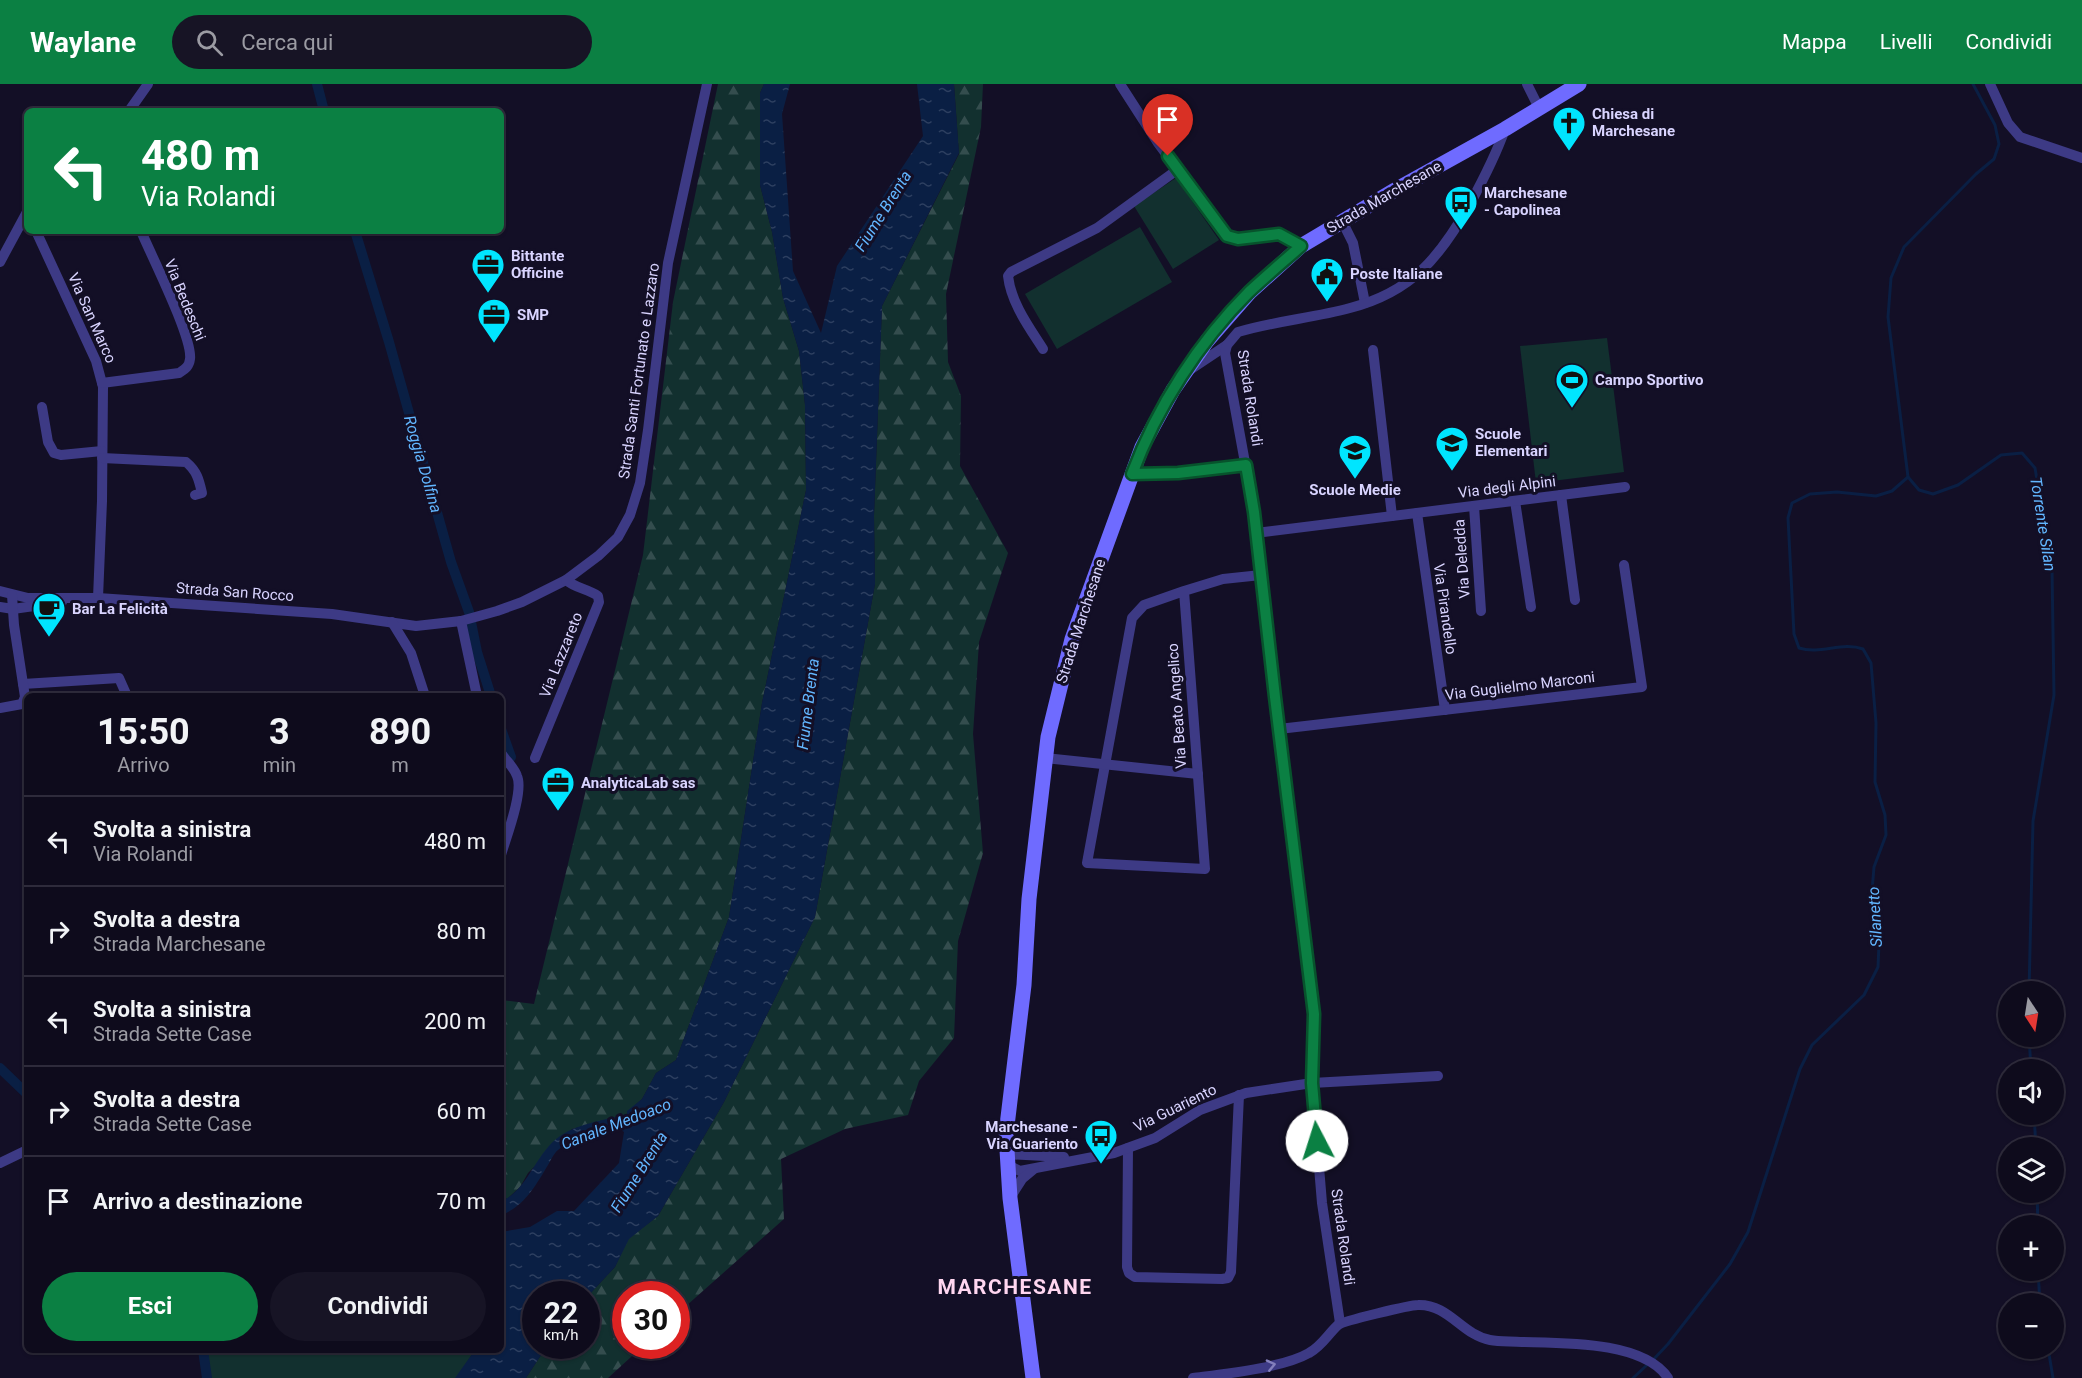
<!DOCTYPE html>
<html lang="it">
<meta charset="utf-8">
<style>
body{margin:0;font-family:Roboto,sans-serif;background:#171425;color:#f1f3f6;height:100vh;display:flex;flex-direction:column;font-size:22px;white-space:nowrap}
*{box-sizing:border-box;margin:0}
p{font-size:20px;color:#9b9ba3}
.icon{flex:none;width:33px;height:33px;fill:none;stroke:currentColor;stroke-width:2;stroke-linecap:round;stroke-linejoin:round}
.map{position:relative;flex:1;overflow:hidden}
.panel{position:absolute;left:24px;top:609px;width:480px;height:660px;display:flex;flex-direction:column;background:#0e0b1c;border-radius:9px;box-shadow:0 2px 4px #0004,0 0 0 2px #2e2b3b}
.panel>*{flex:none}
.banner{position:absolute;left:24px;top:24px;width:480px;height:126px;border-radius:9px;box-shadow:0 2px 4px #0004,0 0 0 2px #2e2b3b;background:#0b8043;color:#fff;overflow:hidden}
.needle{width:39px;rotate:168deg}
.buttons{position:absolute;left:1998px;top:897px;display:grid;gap:12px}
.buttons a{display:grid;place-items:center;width:66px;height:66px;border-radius:50%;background:#0e0b1c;box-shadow:0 2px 4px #0004,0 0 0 2px #2e2b3b;font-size:30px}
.speed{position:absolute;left:522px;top:1197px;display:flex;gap:12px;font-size:30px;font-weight:700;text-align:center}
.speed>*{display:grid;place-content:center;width:78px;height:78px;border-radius:50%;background:#0e0b1c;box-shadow:0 2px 4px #0004,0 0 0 2px #2e2b3b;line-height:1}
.speed small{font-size:15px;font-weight:400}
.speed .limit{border:9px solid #d22;background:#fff;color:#111}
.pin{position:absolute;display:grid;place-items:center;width:51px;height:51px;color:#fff;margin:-62px -26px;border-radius:50% 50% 50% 0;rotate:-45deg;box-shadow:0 0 6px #0007}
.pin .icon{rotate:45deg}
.me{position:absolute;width:66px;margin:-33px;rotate:355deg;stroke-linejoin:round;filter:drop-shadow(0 0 4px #0008)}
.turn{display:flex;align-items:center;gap:21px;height:126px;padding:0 18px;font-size:27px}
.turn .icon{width:78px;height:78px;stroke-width:2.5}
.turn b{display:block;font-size:42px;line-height:51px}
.eta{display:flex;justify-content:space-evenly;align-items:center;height:102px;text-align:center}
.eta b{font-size:36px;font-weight:700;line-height:42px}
.action{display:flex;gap:12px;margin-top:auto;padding:12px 18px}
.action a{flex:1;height:69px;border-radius:36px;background:#0b8043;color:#fff;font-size:24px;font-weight:700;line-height:69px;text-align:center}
.action a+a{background:#171425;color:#f1f3f6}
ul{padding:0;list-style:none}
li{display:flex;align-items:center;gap:18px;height:90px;padding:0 18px;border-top:2px solid #2e2b3b}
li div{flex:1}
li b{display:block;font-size:22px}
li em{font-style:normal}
header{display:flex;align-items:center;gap:36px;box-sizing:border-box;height:84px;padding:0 30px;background:#0b8043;color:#fff}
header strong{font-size:28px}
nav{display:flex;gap:33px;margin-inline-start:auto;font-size:21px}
.search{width:420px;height:54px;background:#171425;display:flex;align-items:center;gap:15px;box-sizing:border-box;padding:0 21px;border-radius:33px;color:#9b9ba3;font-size:22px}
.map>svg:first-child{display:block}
</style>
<header>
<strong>Waylane</strong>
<div class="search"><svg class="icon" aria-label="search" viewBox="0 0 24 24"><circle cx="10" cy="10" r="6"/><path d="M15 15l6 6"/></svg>Cerca qui</div>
<nav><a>Mappa</a><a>Livelli</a><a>Condividi</a></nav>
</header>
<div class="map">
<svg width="2082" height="1294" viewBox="0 0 2082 1294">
<defs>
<pattern id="forest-firs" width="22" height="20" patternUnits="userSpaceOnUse" patternTransform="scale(1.5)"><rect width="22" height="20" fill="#12302f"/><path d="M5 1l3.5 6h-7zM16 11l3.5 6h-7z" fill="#344d4e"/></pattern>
<pattern id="water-ripples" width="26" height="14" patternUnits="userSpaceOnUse" patternTransform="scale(1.5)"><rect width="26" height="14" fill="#0a1f44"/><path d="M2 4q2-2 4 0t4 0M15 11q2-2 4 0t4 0" fill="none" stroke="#2d3f60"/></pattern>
</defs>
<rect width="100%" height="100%" fill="#130f26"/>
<g fill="url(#forest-firs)">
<path d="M718,0h46l-4,9v92l12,47 11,66 16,53 6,54 1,85 -44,213 -33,214 -53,143 -20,13 -14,26 -14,12 -1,3 -55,15 -44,44 -8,14 -12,11 -7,3v-201l33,4 109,-449 30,-253z"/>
<path d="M954,0h29l-2,43 -35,167 2,68 13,34 -1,70 48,87 -29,89 -6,92 10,119 -25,88 -4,97 -35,43 -11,34 -63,14 -64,30 3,60 -107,95 -1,-20h-50v52h17l-35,32h-82l21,-32h39l1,-49 28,-30 13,-28 30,-23 66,-114 91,-185 60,-333 -1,-68 8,-210 77,-152z"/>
</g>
<g fill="#12302f">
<path d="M1176,94l43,62 -46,29 -39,-63z"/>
<path d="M1140,143l32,55 -115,67 -32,-55z"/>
<path d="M1607,254l17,134 -88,11 -16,-137z"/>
<path d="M199,1266h276l-19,28h-253z"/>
</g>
<path fill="url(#water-ripples)" d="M764,0h26l-8,30 11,157 28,62 16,-67 86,-130 -6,-52h37l5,69 -77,153 -8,210 1,68 -60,333 -91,185 -66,114 -29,23 -14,28 -28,30 -1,-3h-50v52h11l-21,32h-71l20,-28h26v-118l29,-5 27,-16h17l45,-48 5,-31 -4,-3c-19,4 -46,7 -62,21 -4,3 -7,10 -10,15 -12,20 -24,42 -47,50v-14c26,-9 35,-49 59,-65 19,-13 45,-16 67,-22v-3l15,-12 14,-26 20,-13 53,-143 33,-214 44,-213 -1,-85 -6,-54 -16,-53 -11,-66 -12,-47v-92z"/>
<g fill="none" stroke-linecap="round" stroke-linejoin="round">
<g stroke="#0a1f44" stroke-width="3">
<path d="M1973,0l22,41 4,19 -5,15 -18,15 -72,73 -13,31 -3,39 20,160 11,13 14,4 25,-9 43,-30 21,-2 13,15 17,101 2,126 -21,126 -4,171"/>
<path d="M2029,952l2,34"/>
<path d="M2034,1030l2,34"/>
<path d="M2037,1108l1,34"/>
<path d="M2038,1186l2,34"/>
<path d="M2048,1264l5,30"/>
<path d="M1652,1277l16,-17 62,-80 18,-32 52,-163 12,-24 52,-50 14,-28 1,-23 -7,-53 2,-24 12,-32 -1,-20 -10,-33 1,-59 -5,-60 -8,-14c-21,-8 -42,6 -64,-1l-5,-14 -6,-116 4,-15 18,-9 27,-2 39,4 16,-5 16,-14"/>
<path d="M1633,1294l14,-13"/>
</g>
<g stroke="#0a1f44" stroke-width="10">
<path d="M317,0l7,27"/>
<path d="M355,147l34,111 62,220 18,50 8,40 14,44"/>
<path d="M501,645l10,28"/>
<path d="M501,746l1,-3"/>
<path d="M0,984l27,26"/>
<path d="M203,1266l4,28"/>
</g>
<g stroke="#3d3a85" stroke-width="10">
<path d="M1120,0l38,59 69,93 11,3 41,-5 22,12"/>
<path d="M1527,0l12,24"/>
<path d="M1990,0l18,39 12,14 62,21"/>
<path d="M129,27l19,-27"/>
<path d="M1342,137l11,22 12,60"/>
<path d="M36,147l60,130 7,26 -1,114 -4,97"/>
<path d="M0,178l27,-50"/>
<path d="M1043,265c-14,-22 -32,-46 -35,-73l3,-4 86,-44 80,-58"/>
<path d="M1373,266l19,166"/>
<path d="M1191,285l36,-24"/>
<path d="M102,299l77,-10c6,-4 10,-6 11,-14 3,-21 -39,-104 -49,-128"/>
<path d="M42,323l6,35 6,11 7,2 41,-4"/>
<path d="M102,374l84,4c11,9 13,18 16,31l-7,2"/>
<path d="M1132,390l46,-1 68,-8"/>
<path d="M1561,411l14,105"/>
<path d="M1515,417l16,106"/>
<path d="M1474,422l7,105"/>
<path d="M1417,429l28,197"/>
<path d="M1256,449l369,-46"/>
<path d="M0,507l28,7h70l234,16 84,12 45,-5 36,-10 25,-9 44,-22 32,-24 20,-19 12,-22 10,-32 8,-53 20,-167 39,-179"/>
<path d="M1184,507l21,278 -118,-6 45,-245 12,-13 40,-14 39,-12 38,-4"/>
<path d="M0,523l13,2 49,-7"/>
<path d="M461,537l16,75"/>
<path d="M392,538l19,31 14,43"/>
<path d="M23,600l96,-6 8,18"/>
<path d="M0,624l22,-4 3,-7 -11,-72 -2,-30"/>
<path d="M1279,645l363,-42 -18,-122"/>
<path d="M501,669c5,8 13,14 16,23 7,15 -11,62 -16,79"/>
<path d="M535,674l64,-156 -1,-6c-10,-7 -23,-8 -32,-16"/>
<path d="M1045,674l153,16"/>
<path d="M1128,1064l-1,119 2,6 6,4 87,2 6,-1 3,-6 8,-177"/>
<path d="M1006,1070l58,3"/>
<path d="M1007,1077l3,5 10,5 94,-18 41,-15 45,-28 46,-17 66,-10 126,-7"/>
<path d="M0,1079l27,-13"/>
<path d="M1010,1114l12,-19 12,-10"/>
<path d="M1340,1239l-18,-120 -10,-120 2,-69 -39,-317 -21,-185 -29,-159 2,-8 11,-13c37,-11 75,-14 112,-24 62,-16 90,-51 120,-104 13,-24 26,-49 35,-75"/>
<path d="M1193,1294c31,-4 90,-10 116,-25 13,-7 19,-19 29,-28 5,-4 72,-20 80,-20 31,-1 44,30 72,35 10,2 22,1 32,2 40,1 122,-1 146,36"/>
</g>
<path stroke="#6f6bff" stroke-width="15" d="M1033,1294l-23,-180 -4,-64 18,-149 5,-86 19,-162 24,-98 70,-192 31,-57 34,-49 42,-48 52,-47 94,-56 110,-61 74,-45"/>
</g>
<defs><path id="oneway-chevron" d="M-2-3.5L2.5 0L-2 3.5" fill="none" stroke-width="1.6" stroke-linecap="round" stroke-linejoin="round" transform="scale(1.5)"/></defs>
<use stroke="#837fbc" href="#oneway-chevron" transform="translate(1271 1281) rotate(-13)"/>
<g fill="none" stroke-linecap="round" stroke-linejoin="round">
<g stroke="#07532c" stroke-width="15">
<path id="route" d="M1168,72l59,80 11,3 41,-5 22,12c-17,15 -35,30 -52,46 -50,50 -92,115 -117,182l46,-1 68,-8 8,47 21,185 39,317 -2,69 5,58"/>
</g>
<use href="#route" stroke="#0b8043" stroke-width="10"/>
</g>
<defs>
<g id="church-pin" transform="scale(1.725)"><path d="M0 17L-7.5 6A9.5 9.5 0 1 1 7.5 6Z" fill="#00e5ff" stroke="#130f26"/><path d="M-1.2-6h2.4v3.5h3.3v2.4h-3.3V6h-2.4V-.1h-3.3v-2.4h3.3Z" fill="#111"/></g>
<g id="bus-pin" transform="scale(1.725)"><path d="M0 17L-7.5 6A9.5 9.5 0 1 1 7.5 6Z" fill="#00e5ff" stroke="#130f26"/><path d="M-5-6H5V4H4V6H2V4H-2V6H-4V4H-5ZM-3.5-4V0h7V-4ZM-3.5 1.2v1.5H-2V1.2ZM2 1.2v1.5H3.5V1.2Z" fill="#111"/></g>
<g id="office-pin" transform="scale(1.725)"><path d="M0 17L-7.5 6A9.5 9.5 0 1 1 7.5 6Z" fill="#00e5ff" stroke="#130f26"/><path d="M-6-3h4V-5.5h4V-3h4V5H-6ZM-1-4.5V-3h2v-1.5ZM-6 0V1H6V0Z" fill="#111"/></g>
<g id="civic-pin" transform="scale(1.725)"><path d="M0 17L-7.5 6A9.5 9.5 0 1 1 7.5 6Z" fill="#00e5ff" stroke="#130f26"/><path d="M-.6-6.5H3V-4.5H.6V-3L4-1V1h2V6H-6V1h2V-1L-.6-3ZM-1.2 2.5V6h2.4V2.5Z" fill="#111"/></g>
<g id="stadium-pin" transform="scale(1.725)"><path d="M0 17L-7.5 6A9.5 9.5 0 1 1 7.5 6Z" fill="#00e5ff" stroke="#130f26"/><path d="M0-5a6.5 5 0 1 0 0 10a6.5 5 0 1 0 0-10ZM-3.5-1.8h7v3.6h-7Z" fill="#111"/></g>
<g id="school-pin" transform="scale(1.725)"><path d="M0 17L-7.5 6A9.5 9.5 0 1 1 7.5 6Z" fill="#00e5ff" stroke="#130f26"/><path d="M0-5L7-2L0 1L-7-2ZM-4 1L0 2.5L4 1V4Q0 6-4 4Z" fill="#111"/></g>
<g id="cafe-pin" transform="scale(1.725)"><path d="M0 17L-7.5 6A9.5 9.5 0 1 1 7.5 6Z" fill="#00e5ff" stroke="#130f26"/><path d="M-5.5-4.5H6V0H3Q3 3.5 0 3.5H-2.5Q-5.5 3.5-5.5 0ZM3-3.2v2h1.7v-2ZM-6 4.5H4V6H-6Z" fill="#111"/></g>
</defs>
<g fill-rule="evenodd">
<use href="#church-pin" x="1569" y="39"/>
<use href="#bus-pin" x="1461" y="118"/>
<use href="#office-pin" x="488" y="181"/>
<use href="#civic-pin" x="1327" y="190"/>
<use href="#office-pin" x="494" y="231"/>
<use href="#stadium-pin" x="1572" y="296"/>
<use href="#school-pin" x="1452" y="359"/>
<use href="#school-pin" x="1355" y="367"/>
<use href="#cafe-pin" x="49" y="525"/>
<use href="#office-pin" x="558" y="699"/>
<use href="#bus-pin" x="1101" y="1052"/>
</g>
<g text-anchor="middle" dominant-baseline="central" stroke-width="6" stroke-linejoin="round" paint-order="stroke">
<g font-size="15" font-weight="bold" fill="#d9d4ff" stroke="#130f26" text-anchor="start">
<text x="1592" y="30">Chiesa di<tspan x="1592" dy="17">Marchesane</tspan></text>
<text x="1484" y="109">Marchesane<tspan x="1484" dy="17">- Capolinea</tspan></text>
<text x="511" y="172">Bittante<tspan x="511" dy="17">Officine</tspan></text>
<text x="1350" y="190">Poste Italiane</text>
<text x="517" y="231">SMP</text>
<text x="1595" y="296">Campo Sportivo</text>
<text x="1475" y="350">Scuole<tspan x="1475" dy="17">Elementari</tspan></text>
<text x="1355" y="406" text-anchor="middle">Scuole Medie</text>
<text x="72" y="525">Bar La Felicità</text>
<text x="581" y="699">AnalyticaLab sas</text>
<text x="1078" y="1043" text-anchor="end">Marchesane -<tspan x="1078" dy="17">Via Guariento</tspan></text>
</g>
<g font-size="15" fill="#d9d4ff" stroke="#130f26">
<text transform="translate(1384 113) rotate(-30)">Strada Marchesane</text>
<text transform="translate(185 216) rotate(68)">Via Bedeschi</text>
<text transform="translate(92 234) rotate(66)">Via San Marco</text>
<text transform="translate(639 287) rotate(-82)">Strada Santi Fortunato e Lazzaro</text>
<text transform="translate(1250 314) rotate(81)">Strada Rolandi</text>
<text transform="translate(1507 403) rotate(-7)">Via degli Alpini</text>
<text transform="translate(1462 475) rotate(-94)">Via Deledda</text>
<text transform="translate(235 508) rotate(4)">Strada San Rocco</text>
<text transform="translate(1445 525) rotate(82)">Via Pirandello</text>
<text transform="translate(1081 537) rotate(-72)">Strada Marchesane</text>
<text transform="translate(561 571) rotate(-68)">Via Lazzareto</text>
<text transform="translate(1520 602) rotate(-7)">Via Guglielmo Marconi</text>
<text transform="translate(1177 622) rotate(-94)">Via Beato Angelico</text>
<text transform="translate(1175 1024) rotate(-26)">Via Guariento</text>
<text transform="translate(1343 1153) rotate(82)">Strada Rolandi</text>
</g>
<g font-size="16" font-style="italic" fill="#62b6ff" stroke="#130f26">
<text transform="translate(883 127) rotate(-58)">Fiume Brenta</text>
<text transform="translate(423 380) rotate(74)">Roggia Dolfina</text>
<text transform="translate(2043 440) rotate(81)">Torrente Silan</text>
<text transform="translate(808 620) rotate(-83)">Fiume Brenta</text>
<text transform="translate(1875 833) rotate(-93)">Silanetto</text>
<text transform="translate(616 1040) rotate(-21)">Canale Medoaco</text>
<text transform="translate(639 1088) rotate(-58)">Fiume Brenta</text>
</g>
<g font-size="21" font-weight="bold" letter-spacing="1.5" fill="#ffd6f0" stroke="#130f26">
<text x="1015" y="1203">MARCHESANE</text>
</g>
</g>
</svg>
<div class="buttons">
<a><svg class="needle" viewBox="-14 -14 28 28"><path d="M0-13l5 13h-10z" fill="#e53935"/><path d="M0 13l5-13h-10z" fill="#9b9ba3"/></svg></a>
<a><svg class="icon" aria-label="sound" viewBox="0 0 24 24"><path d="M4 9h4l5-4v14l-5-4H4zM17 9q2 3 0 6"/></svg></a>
<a><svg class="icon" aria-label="layers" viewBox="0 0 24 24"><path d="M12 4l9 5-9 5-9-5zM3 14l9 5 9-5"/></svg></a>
<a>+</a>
<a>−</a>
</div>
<div class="speed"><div>22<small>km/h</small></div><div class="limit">30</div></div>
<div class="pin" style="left:1168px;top:72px;background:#d93025"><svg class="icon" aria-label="arrive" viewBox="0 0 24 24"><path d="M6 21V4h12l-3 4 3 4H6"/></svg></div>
<svg class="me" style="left:1317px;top:1057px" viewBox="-20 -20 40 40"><circle r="19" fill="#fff"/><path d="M0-13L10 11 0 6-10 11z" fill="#0b8043"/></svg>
<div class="banner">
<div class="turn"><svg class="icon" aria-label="left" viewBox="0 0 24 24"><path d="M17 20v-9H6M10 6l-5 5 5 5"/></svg><div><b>480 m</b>Via Rolandi</div></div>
</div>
<section class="panel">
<div class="eta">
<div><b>15:50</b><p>Arrivo</p></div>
<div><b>3</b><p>min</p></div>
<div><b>890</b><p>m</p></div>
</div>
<ul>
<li><svg class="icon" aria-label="left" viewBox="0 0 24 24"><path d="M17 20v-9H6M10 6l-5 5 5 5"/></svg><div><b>Svolta a sinistra</b><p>Via Rolandi</p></div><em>480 m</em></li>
<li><svg class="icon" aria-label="right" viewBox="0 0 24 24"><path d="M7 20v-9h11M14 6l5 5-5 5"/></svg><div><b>Svolta a destra</b><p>Strada Marchesane</p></div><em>80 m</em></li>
<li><svg class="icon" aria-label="left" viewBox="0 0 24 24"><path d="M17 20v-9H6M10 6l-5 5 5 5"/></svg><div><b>Svolta a sinistra</b><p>Strada Sette Case</p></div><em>200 m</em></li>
<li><svg class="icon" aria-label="right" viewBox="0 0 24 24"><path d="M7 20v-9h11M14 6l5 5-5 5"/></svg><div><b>Svolta a destra</b><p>Strada Sette Case</p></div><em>60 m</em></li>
<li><svg class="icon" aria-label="arrive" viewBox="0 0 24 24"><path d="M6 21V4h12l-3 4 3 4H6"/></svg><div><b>Arrivo a destinazione</b></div><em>70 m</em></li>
</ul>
<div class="action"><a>Esci</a><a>Condividi</a></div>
</section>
</div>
